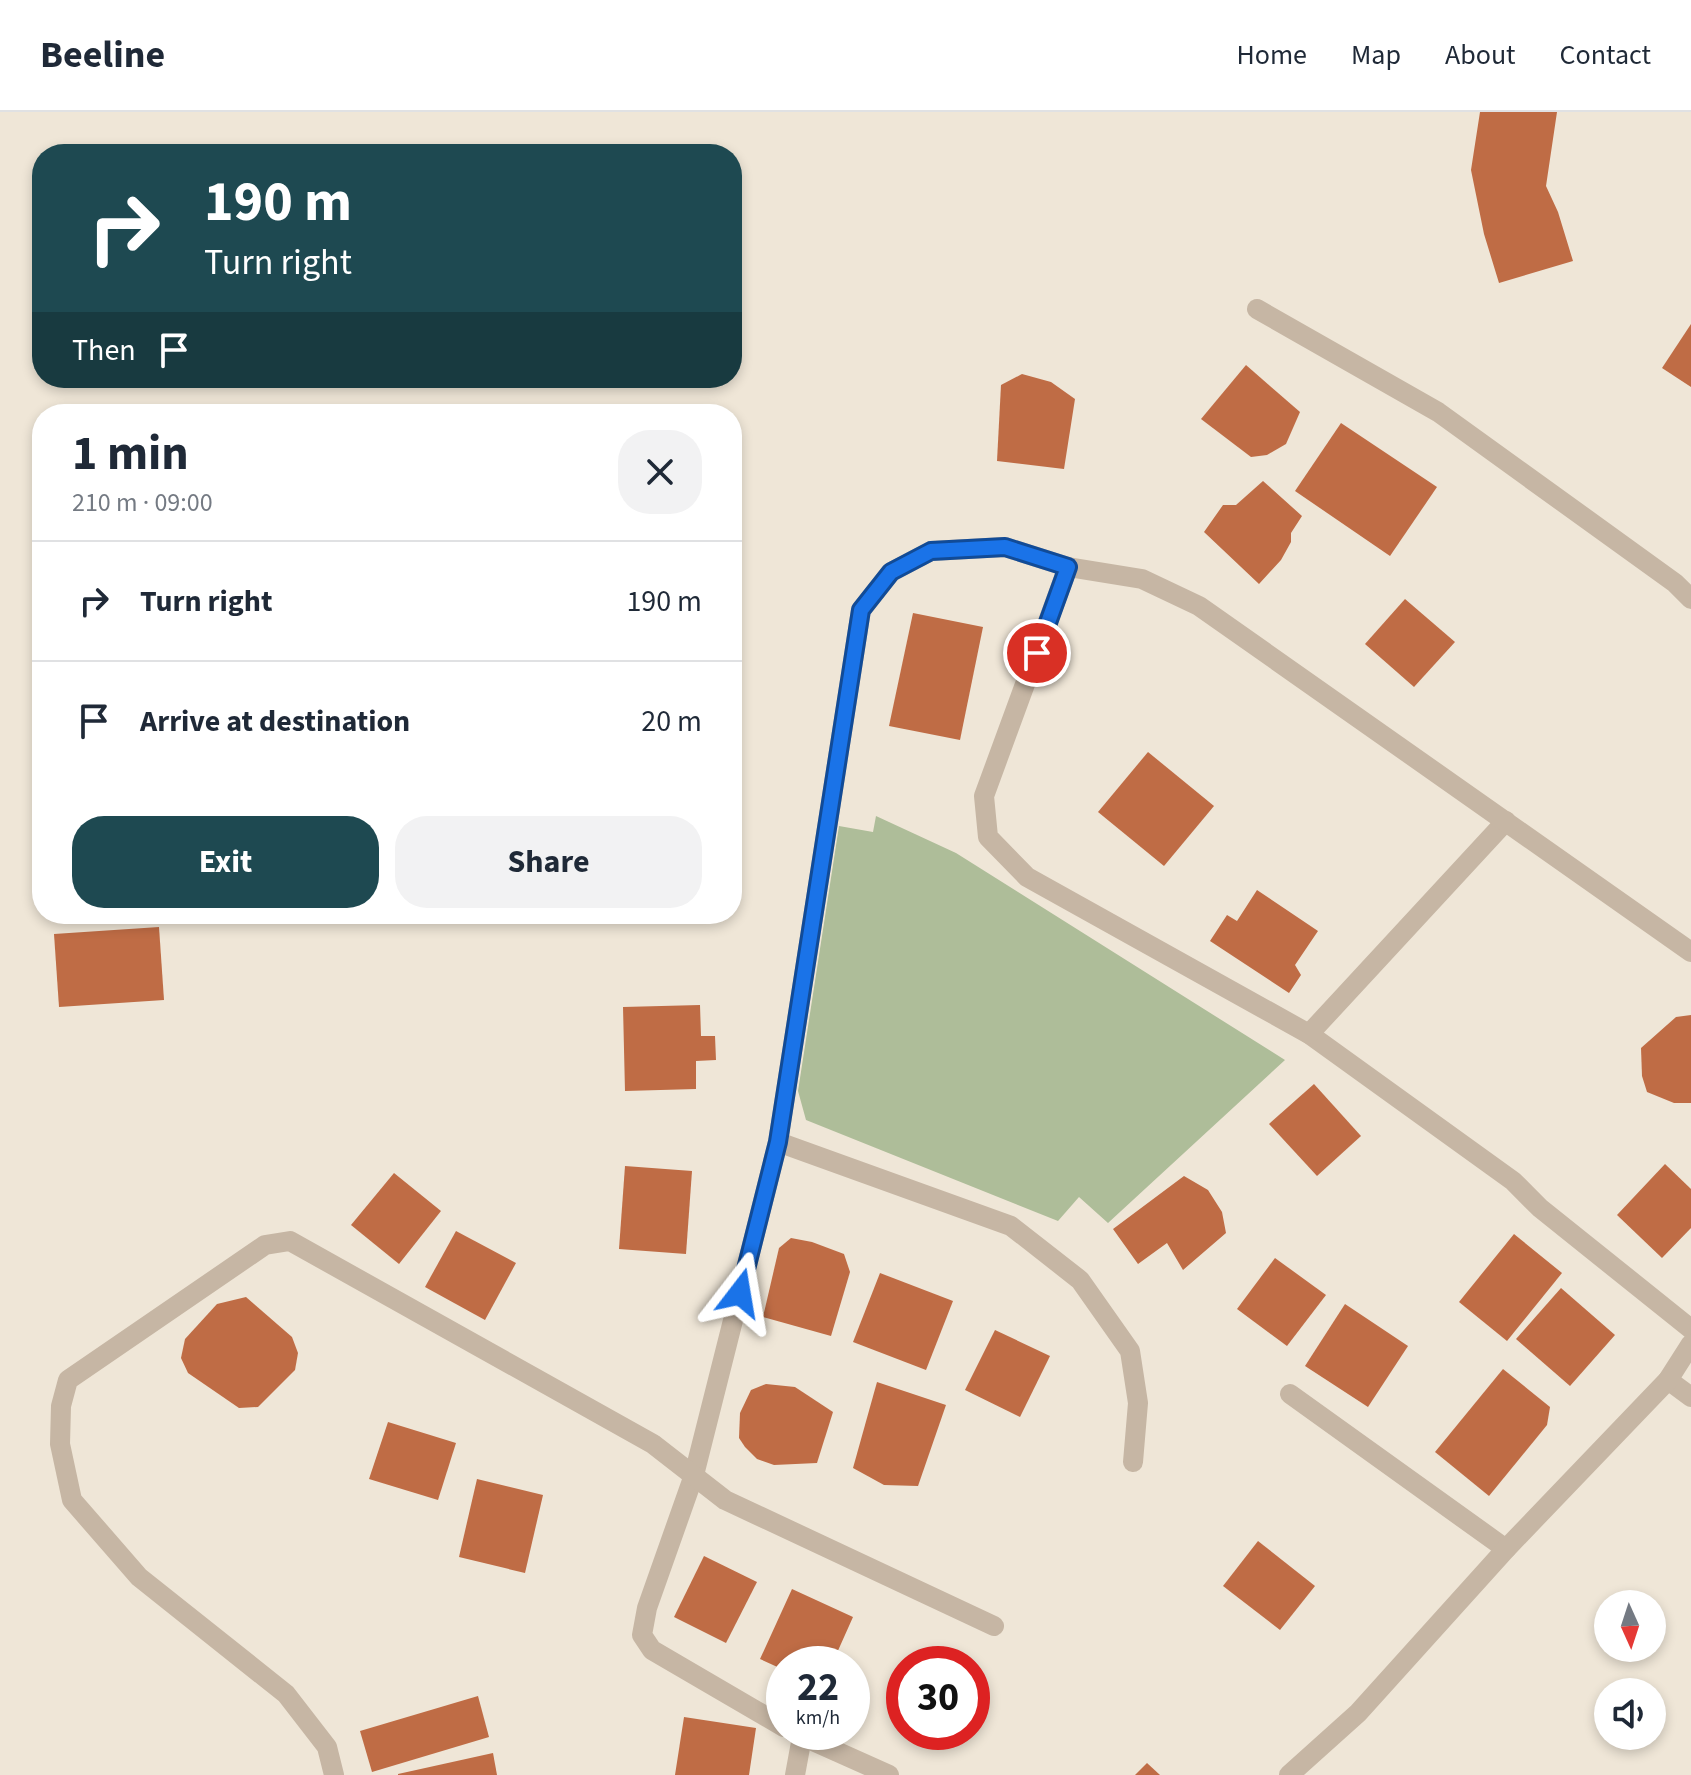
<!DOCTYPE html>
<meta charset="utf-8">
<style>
body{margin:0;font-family:"Source Sans 3",sans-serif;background:#f2f2f3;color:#1f2937;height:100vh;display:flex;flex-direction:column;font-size:30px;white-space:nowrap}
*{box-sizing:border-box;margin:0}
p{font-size:26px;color:#747a83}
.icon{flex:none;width:44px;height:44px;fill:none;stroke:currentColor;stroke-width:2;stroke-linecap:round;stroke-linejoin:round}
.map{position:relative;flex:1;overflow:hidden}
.details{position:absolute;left:32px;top:292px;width:710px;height:520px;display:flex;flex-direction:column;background:#fff;border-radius:32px;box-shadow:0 4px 12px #0003}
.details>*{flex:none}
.guide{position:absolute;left:32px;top:32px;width:710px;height:244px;border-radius:32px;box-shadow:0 4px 12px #0003;background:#1e4951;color:#fff;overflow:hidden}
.needle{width:52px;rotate:177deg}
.tools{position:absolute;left:1594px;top:1478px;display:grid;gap:16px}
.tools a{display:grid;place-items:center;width:72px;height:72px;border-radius:50%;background:#fff;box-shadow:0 4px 12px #0003;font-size:40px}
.speed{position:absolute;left:766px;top:1534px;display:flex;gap:16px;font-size:40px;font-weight:700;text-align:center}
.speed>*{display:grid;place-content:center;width:104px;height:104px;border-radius:50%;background:#fff;box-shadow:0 4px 12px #0003;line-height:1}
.speed small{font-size:20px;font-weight:400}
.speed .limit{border:12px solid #d22;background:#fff;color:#111}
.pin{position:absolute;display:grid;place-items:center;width:68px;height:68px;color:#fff;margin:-34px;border:4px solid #fff;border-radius:50%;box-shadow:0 2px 8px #0007}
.me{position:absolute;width:88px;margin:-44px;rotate:14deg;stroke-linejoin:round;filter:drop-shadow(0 0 6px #0008)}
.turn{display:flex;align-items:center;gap:28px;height:168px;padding:0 40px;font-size:36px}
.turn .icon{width:104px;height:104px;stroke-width:2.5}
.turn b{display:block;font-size:56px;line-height:68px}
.then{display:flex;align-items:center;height:76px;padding:0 40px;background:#0003;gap:16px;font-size:30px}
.round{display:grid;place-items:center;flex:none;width:84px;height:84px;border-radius:32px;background:#f2f2f3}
.summary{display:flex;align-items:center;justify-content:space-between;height:136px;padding:0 40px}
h1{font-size:48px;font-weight:700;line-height:60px}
.cta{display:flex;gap:16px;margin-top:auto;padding:16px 40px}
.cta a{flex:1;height:92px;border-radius:32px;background:#1e4951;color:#fff;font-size:32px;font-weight:700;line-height:92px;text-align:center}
.cta a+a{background:#f2f2f3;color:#1f2937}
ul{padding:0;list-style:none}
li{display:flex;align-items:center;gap:24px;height:120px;padding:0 40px;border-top:2px solid #e0e1e3}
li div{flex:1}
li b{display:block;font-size:30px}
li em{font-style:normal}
header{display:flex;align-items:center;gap:48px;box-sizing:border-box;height:112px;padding:0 40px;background:#fff;border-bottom:2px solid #e0e1e3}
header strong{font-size:38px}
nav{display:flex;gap:44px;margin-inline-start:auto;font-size:28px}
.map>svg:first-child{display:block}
</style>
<header>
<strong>Beeline</strong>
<nav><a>Home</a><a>Map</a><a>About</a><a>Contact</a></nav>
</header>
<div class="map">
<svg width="1691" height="1663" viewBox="0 0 1691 1663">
<rect width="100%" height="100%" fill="#efe6d7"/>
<path fill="#aebd99" d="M876,704l80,37 329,207 -177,163 -29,-26 -21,24 -252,-101 -8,-29 41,-265 34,6z"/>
<g fill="#bf6c45">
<path d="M1480,0h77l-11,74 12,26 15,49 -74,22 -15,-49 -13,-64z"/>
<path d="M1691,212v63l-29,-19z"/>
<path d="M1246,253l54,47 -14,32 -19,11 -16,2 -50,-38z"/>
<path d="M1022,262l29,8 24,17 -11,70 -67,-8 4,-76z"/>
<path d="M1341,311l96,64 -47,69 -95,-65z"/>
<path d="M1263,369l39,35 -11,17v9l-10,18 -22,24 -55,-52 19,-27h13z"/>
<path d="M1405,487l50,43 -41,45 -49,-43z"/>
<path d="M913,501l70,14 -23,113 -71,-14z"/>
<path d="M1148,640l66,54 -50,60 -66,-54z"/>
<path d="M1257,778l61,41 -23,34 6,10 -12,18 -79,-52 17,-26 10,6z"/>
<path d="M159,815l5,73 -105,7 -5,-73z"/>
<path d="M700,893l1,31h14l1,24 -20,1v28l-71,2 -2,-84z"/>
<path d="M1691,903v88h-17l-27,-11 -5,-16 -1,-28 35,-31z"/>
<path d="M1314,972l47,52 -44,40 -48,-52z"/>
<path d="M1665,1052l26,25v39l-29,30 -45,-43z"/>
<path d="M625,1054l67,5 -6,83 -67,-5z"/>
<path d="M394,1061l47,38 -42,53 -48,-39z"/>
<path d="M1184,1064l24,14 14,22 4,21 -43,37 -16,-27 -29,21 -25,-35z"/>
<path d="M456,1119l60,32 -31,57 -60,-33z"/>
<path d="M1514,1122l48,39 -55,68 -48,-39z"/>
<path d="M791,1126l21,4 32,12 6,18 -19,64 -68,-19 16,-69z"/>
<path d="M1275,1146l51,37 -39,51 -50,-37z"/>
<path d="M880,1161l73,28 -27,69 -73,-28z"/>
<path d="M1561,1176l54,47 -45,51 -54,-47z"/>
<path d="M246,1185l46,40 6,16 -3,17 -37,37 -19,1 -51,-35 -7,-15 4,-19 32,-35z"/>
<path d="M1345,1192l63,42 -40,61 -63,-41z"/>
<path d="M995,1218l55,26 -30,61 -55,-27z"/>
<path d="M1503,1257l47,38 -3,18 -58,71 -54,-44z"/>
<path d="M877,1270l69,23 -28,81 -34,-1 -31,-17z"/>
<path d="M766,1272l29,3 38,25 -16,51 -43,2 -17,-6 -12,-12 -6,-9 1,-25 11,-23z"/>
<path d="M388,1310l68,21 -18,57 -69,-21z"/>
<path d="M477,1367l66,16 -18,78 -66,-16z"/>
<path d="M1258,1429l57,45 -35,44 -57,-44z"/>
<path d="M704,1444l53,26 -31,61 -52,-26z"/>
<path d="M792,1477l61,28 -21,47h-48v6l-24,-11z"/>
<path d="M478,1584l11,41 -117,35 -12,-41z"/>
<path d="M684,1605l72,11 -7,47h-74z"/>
<path d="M493,1641l4,22h-99v-1z"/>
<path d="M1147,1651l13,12h-25z"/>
</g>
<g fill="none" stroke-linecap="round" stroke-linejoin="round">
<g stroke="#c6b6a4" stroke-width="20">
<path d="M1257,197l181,103 237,171 16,16"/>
<path d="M1068,455l-84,229 4,41 39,40 282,157 204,147 27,27 151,121"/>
<path d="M1309,922l197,-213"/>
<path d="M778,1030l233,84 69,54 50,71 8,52 -5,59"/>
<path d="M1668,1268l23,17"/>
<path d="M1290,1282l216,155"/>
<path d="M784,1615l-132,-77 -10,-15 5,-27 47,-133 84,-333 83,-532 30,-38 40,-21 74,-4 63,20 74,12 57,27 492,346"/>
<path d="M793,1620l96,43"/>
<path d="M334,1663l-7,-28 -41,-53 -147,-117 -67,-77 -12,-56 1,-38 7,-26 197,-135 25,-4 363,203 72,56 269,126"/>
<path d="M795,1663l7,-38"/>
<path d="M1289,1663l69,-62 148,-164 162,-169 23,-36"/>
</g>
</g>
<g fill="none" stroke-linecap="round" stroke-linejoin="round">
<g stroke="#114b97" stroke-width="20">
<path id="route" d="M740,1181l38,-151 83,-532 30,-38 40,-21 74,-4 63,20 -31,86"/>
</g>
<use href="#route" stroke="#1a73e8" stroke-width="14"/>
</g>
</svg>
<div class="tools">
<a><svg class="needle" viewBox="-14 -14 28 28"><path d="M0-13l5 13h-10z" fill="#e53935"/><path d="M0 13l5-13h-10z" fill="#747a83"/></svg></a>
<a><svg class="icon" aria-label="sound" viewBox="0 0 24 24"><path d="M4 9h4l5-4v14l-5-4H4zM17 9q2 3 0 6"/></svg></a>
</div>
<div class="speed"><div>22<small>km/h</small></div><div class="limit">30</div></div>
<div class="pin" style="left:1037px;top:541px;background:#d93025"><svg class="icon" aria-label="arrive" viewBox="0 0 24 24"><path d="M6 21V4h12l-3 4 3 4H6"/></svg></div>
<svg class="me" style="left:740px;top:1181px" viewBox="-20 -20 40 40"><path d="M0-17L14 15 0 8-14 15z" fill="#1a73e8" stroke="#fff" stroke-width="4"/></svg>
<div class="guide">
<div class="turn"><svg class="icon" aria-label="right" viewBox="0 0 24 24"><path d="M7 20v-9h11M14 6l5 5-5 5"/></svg><div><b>190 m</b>Turn right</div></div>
<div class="then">Then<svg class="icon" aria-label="arrive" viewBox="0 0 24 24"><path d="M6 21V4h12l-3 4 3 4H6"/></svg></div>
</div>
<section class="details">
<div class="summary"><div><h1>1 min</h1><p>210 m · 09:00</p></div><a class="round"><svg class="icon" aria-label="close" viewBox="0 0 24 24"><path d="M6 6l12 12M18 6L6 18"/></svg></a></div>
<ul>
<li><svg class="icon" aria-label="right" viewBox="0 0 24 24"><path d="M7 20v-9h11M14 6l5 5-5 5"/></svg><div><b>Turn right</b></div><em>190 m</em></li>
<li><svg class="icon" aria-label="arrive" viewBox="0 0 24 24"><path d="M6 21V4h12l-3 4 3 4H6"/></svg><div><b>Arrive at destination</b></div><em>20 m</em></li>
</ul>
<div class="cta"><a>Exit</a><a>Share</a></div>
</section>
</div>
